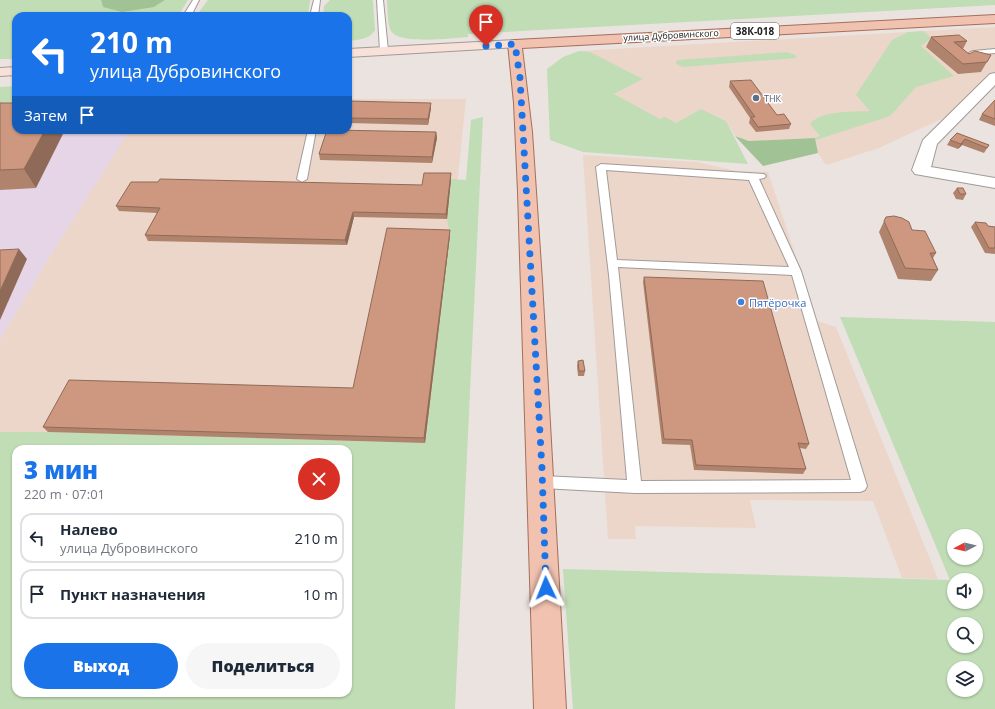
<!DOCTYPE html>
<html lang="ru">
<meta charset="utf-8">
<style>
body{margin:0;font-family:"Open Sans",sans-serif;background:#f6f6f7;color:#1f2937;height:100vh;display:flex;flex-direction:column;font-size:15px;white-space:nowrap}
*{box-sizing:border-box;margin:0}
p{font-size:13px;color:#747a83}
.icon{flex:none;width:22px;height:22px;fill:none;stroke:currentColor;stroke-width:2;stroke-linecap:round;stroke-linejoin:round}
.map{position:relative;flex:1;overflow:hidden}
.sheet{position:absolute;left:12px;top:445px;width:340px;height:252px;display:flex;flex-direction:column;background:#fff;border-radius:12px;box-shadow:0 1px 3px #0004}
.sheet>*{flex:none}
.top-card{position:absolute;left:12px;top:12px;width:340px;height:122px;border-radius:12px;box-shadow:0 1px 3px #0004;background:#1a73e8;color:#fff;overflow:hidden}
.needle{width:26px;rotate:263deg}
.buttons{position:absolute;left:947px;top:529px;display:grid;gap:8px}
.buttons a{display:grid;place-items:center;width:36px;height:36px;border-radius:50%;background:#fff;box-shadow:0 1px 3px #0004;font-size:20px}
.pin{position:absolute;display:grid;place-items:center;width:34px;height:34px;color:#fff;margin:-41px -17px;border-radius:50% 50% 50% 0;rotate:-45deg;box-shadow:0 0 4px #0007}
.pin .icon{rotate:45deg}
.me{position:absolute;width:44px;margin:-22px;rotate:358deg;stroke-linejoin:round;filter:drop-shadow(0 0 3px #0008)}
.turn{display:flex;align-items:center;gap:14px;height:84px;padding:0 12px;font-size:18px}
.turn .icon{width:52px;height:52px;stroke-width:2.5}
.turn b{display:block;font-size:28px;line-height:34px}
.then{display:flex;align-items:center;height:38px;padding:0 12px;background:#0003;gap:8px;font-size:15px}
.round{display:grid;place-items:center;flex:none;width:42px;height:42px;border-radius:21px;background:#f6f6f7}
.headline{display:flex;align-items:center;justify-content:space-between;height:68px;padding:0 12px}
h1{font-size:24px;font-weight:800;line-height:30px;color:#1a73e8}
.button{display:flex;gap:8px;margin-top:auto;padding:8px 12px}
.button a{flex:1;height:46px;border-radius:24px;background:#1a73e8;color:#fff;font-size:16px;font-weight:800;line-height:46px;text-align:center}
.button a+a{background:#f6f6f7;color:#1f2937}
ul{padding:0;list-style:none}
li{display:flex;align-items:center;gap:12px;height:50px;margin:0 8px 6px;padding:0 4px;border:2px solid #e0e1e3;border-radius:12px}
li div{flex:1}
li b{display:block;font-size:15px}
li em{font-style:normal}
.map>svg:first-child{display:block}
</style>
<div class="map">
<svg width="995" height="709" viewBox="0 0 995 709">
<rect width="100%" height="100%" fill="#eae3df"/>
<g fill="#ecd6c9">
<path d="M995,27v49l-28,31 -88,41 -53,17 -8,-12 -3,-15 -66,3 -14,-5 -9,-15 -25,-12 -25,14 -11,-5 -5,2 -46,-26 29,-15 -53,-26 -11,-2z"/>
<path d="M348,99h118l-37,358 -81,-8h-227l-121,-3v-106l126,-210h222z"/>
<path d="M583,155l113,7 41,9 31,1 49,149 19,6 102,252 -36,-1 -29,-77 -123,-1 6,28 -121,-2 1,13h-28z"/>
</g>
<path fill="#e6d5e6" d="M0,115l16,15h114l-78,123 -52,87z"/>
<g fill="#c0ddb5" fill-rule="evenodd">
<path d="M0,0h101l2,7h51l11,-7h23l-10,16h-162v43h-16z"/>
<path d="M208,0h102l-2,16h-112z"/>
<path d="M330,0h42l1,2 2,28c-5,9 -17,10 -27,11v-25h-25l1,-10z"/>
<path d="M387,0h608v5l-527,29v3c-15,1 -69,8 -77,-6 -4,-8 -3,-22 -4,-31z"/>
<path d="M923,31l8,7 -10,8 33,30 -38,11 -26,29 -74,24 -1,-2 5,-2 -10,-12c11,-14 42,-12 60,-13l-14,-16 36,-55 16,-8z"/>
<path d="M579,51l11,1 53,27 -29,15 46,25 5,-2 11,6 25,-14 25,12 22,43 -165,-12 -33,-12 -3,-71 16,-12z"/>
<path d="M787,52l10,4 -1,2 -113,9 -7,-3v-3l3,-1z"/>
<path d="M16,86v28l-16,1v-28z"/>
<path d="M483,117l-28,592h-455v-277h48l377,11 25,-208 -3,-16 4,-40 15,1 5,-60zM16,449h332v244h-332z"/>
<path d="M840,317l155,5v387h-422l-10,-140 387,11zM954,536h22v22h-22zM954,580h22v22h-22zM954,624h22v22h-22zM954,668h22v22h-22z"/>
</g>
<g fill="#a1c294">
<path d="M101,0h64l-11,7 -32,5 -19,-5z"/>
<path d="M735,136l14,5 66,-3 3,15 -55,13z"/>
</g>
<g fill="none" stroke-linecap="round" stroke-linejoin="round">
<g stroke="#a19b98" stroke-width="2">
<g id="lane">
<path d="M193,0h6l-8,16h-8z"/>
<path d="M314,0h6l-2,16h-8z"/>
<path d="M377,0h6l5,51 -4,2 -4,-2z"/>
<path d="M995,49v4l-22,2 -4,-2 4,-2z"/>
<path d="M308,130h8l-9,49 -5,3 -5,-3z"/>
<path d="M601,164l163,10 2,2 -2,2 -5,1 42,92 66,215 -2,4 -5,2 -225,1 -93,-5 -5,-2 -2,-4 2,-4 5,-2 85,4 -18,-205 -13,-108zM606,170l143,10 40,87 -172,-7zM618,267l174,8 59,205 -210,1z"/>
</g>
</g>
<g stroke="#a19b98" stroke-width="2">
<path id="street" d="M995,73v12l-58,59 -6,23 64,11v10l-80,-14 -3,-4 11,-30 67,-66z"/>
</g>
<g stroke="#a19b98" stroke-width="2">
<g id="secondary">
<path d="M515,40l5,1 2,3 -2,3 -172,10v-8z"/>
<path d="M16,67v8l-16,1v-8z"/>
</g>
</g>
<g stroke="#a46f5b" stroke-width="2">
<path id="primary" d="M995,15v8l-473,25 10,84 10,149 24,428h-32l-16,-517 -4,-89 -6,-59 2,-3 5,-1z"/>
</g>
<use href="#lane" fill="#fff" fill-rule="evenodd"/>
<use href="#street" fill="#fff" fill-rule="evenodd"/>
<use href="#secondary" fill="#f8e1d8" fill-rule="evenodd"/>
<use href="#primary" fill="#f2c2b0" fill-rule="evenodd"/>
</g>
<g fill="#b0836d">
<path d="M931,37l36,4 -4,8 6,5 22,1 -10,17 -23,2 -32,-27z"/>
<path d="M730,81l47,34 14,9 -2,5 -33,3 -7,-9 1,-5 -21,-31z"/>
<path d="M995,100v26l-16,-6 3,-6z"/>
<path d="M348,101l83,7 -3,17 -80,-2z"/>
<path d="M0,103l36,85 -36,2z"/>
<path d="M436,132l1,6 -5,25 -112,-3 -1,-6z"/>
<path d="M957,133l32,12 -5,8 -22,-8 -4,4 -11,-4 3,-5z"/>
<path d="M451,173v6l-4,40 -93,-2 -7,28 -199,-4 -3,-6 12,-22 -38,-2 -3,-5 42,-24 264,3z"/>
<path d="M957,188l9,6 -3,6 -7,-1 -3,-6z"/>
<path d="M886,217l26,13 24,23 -3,5 5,12 -7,11 -33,-2 -19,-47z"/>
<path d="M975,222l13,4 7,1v27l-10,-1 -14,-26z"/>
<path d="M450,230v5l-25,208 -377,-11 -5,-5 310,-39z"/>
<path d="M644,277l165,167 -3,5 -6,-1 6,21 -3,5 -109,-4 -4,-25 -28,-1 -19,-162z"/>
<path d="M578,361l7,10 -1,5h-6l-1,-10z"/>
</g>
<g fill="#906a59">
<path d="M431,103v5l-3,17v-6z"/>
<path d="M45,130h20l-29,58 -12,-19z"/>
<path d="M436,132l1,6 -5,25v-6z"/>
<path d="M965,139l-3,6 -4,4 3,-5z"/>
<path d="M451,173v6l-4,40 -1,-5z"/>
<path d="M353,212l1,5 -7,28 -2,-5z"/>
<path d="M450,230v5l-25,208 -1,-5z"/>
<path d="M19,249l8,10 -27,61v-29z"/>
</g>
<g fill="#cd987f" stroke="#906a59">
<path d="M959,35l8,6 -13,1 15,12 6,-3 16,4 -4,7 -24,2 -32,-27z"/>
<path d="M751,80l26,35 7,-1 7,10 -33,3 -7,-10h4l-25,-36z"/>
<path d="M995,100v19l-13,-5z"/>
<path d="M348,101l83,2 -3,16 -80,-1z"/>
<path d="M0,103h16v27h29l-21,39 -24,1z"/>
<path d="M327,130h5l104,2 -4,25 -113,-3z"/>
<path d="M957,133l32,12 -2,3 -22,-9 -4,5 -11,-4z"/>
<path d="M424,173h27l-5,41 -93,-2 -8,28 -200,-5 15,-27 -44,-2 15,-24h27l2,-3 262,6z"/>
<path d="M957,188h6l3,6h-6z"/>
<path d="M894,216l8,2 7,4 3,8 13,1 11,22h-6l8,17 -33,-2 -21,-47 2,-4z"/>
<path d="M975,222l11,1 2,3 7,1v21h-6z"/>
<path d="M387,228l63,2 -26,208 -381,-11 26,-47 284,8z"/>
<path d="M19,249l-19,42v-41z"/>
<path d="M644,277l119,4 46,163 -11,-1 8,26 -110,-4 -4,-25 -28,-1z"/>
<path d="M583,360l2,11h-6l-1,-10z"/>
</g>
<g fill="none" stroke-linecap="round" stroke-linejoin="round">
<path stroke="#1a73e8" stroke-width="7" stroke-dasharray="0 12.6" d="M486,46l29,-2 5,34 22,391 4,119"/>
</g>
<circle fill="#5c6f8a" stroke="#fff" stroke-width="1.5" cx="756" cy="98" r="4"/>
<circle fill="#3f7fe0" stroke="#fff" stroke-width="1.5" cx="741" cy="302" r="4"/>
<g text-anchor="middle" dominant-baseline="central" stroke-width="3" stroke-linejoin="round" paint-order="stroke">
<g font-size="9" fill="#23201f" stroke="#fff">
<text transform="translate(671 35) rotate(-3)">улица Дубровинского</text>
</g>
<g font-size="9" fill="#4e5e75" stroke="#fff" text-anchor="start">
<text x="764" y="98">ТНК</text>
</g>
<rect fill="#fff" stroke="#656362" stroke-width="1" x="731" y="23" width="48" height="16" rx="3"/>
<g font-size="10" font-weight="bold" fill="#23201f">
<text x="755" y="31">38К-018</text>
</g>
<g font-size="11" fill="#366cbe" stroke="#fff" text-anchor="start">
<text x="749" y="302">Пятёрочка</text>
</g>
</g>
</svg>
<div class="buttons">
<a><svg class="needle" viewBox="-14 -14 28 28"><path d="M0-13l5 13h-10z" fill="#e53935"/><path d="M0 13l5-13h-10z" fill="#747a83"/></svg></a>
<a><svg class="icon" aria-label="sound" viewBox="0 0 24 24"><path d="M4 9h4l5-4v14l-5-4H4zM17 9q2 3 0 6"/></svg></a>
<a><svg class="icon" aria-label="search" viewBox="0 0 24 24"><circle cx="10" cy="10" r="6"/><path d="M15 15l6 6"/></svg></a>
<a><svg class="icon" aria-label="layers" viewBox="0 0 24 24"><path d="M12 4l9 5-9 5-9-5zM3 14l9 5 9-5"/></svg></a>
</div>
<div class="pin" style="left:486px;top:46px;background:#d93025"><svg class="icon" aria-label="arrive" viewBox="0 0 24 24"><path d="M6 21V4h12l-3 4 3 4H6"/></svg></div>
<svg class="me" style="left:546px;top:588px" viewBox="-20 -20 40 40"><path d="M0-17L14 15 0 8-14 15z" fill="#1a73e8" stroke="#fff" stroke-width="4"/></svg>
<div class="top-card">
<div class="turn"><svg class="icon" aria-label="left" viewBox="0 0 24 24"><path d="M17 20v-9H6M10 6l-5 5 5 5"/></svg><div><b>210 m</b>улица Дубровинского</div></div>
<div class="then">Затем<svg class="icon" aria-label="arrive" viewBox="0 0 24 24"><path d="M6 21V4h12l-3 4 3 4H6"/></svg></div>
</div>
<section class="sheet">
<div class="headline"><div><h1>3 мин</h1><p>220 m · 07:01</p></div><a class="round" style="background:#d93025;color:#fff"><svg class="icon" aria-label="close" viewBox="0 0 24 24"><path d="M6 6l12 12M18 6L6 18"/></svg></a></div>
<ul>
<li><svg class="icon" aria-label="left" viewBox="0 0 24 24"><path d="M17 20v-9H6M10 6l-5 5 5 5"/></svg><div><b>Налево</b><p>улица Дубровинского</p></div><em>210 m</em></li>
<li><svg class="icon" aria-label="arrive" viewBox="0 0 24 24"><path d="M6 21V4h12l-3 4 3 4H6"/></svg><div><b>Пункт назначения</b></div><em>10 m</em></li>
</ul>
<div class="button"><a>Выход</a><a>Поделиться</a></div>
</section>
</div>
